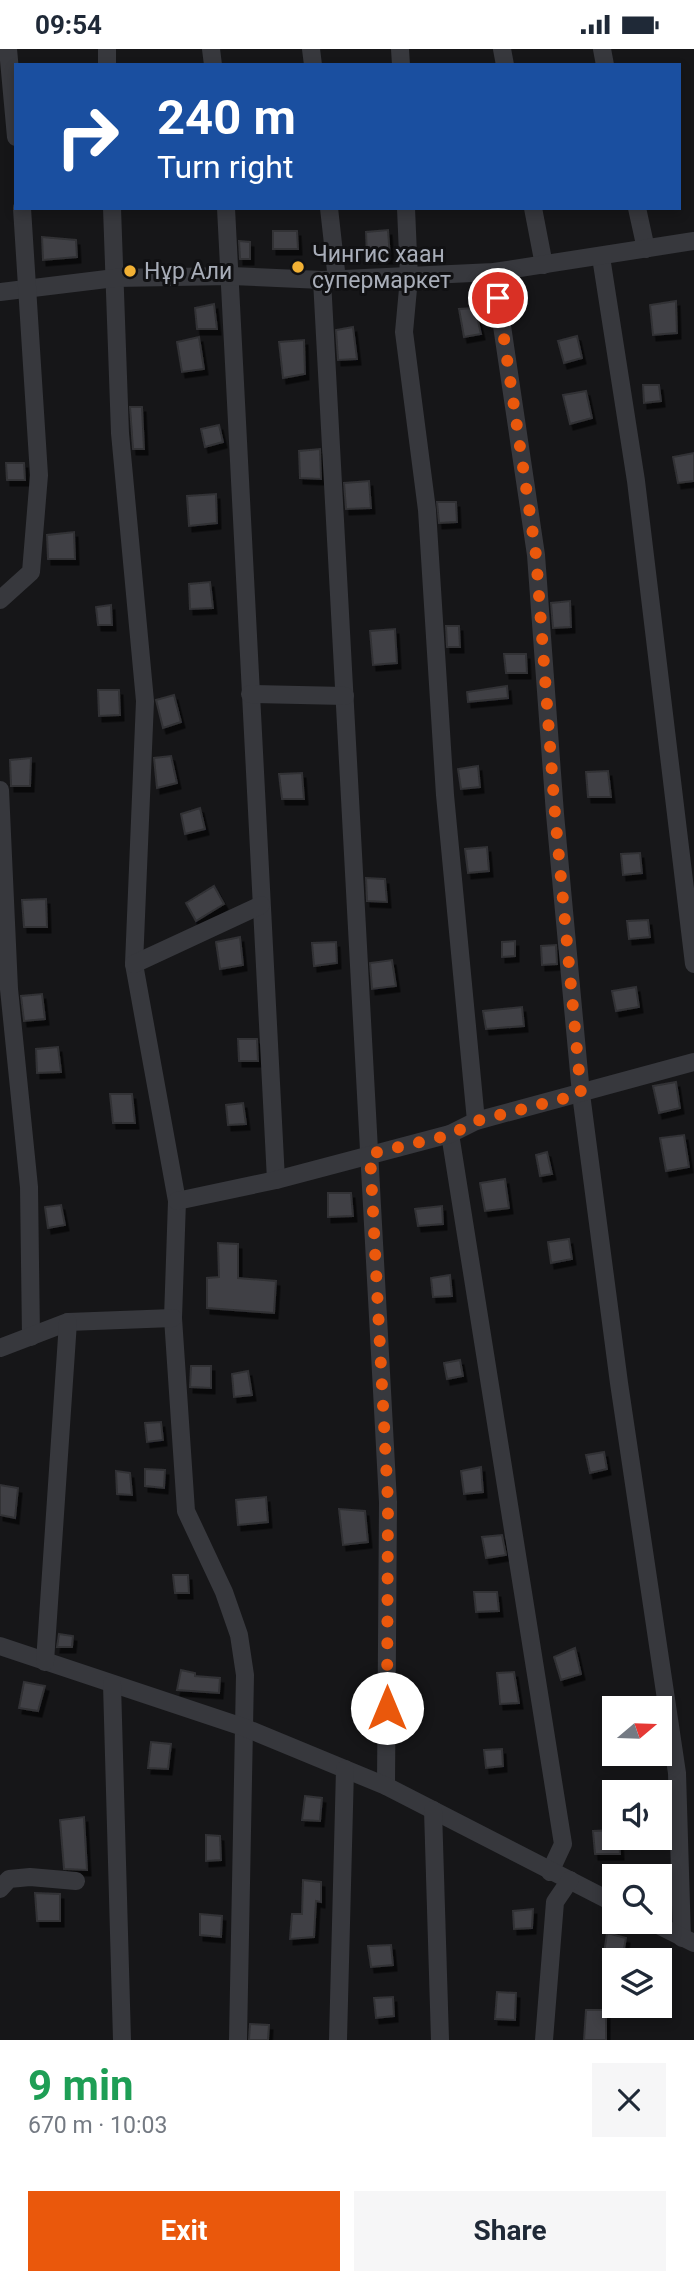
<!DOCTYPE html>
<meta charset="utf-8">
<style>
body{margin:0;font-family:Roboto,sans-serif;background:#f6f6f7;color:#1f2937;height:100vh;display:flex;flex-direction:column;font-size:26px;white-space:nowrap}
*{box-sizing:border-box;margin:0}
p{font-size:23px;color:#747a83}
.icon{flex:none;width:38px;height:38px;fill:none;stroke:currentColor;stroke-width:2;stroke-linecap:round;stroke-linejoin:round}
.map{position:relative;height:1991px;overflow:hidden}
.details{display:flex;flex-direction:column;background:#fff;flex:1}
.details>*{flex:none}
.banner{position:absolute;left:14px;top:14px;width:667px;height:147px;border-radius:0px;box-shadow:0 4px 10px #0003;background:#1a4fa0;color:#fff;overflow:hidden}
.needle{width:46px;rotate:71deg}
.fabs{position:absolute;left:602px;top:1647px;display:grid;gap:14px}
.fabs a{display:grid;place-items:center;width:70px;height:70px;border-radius:0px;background:#fff;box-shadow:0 4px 10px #0003;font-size:35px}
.pin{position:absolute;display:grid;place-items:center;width:60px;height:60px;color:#fff;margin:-30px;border:4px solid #fff;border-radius:50%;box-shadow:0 2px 7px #0007}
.me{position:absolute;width:77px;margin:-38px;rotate:0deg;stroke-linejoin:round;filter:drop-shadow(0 0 5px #0008)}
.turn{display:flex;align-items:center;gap:24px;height:147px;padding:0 28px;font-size:32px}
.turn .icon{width:91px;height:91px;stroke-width:2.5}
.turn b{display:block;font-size:49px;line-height:60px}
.round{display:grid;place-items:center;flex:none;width:74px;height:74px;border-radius:0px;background:#f6f6f7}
.headline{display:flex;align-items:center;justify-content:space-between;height:119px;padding:0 28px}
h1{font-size:42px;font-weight:700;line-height:52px;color:#1e9e55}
.cta{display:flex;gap:14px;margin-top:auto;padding:14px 28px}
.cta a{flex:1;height:80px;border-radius:0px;background:#ea580c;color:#fff;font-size:28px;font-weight:700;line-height:80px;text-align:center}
.cta a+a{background:#f6f6f7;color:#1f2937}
.status{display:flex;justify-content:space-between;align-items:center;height:49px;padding:0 35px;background:#fff;direction:ltr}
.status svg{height:19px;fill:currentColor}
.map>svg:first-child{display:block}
</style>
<div class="status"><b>09:54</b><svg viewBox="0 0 49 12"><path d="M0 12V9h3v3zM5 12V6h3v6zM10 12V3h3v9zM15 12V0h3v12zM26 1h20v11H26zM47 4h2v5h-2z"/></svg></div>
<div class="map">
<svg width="694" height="1991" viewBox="0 0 694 1991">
<defs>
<filter id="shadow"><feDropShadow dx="3.5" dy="5.5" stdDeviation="0" flood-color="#0009"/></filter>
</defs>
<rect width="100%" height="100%" fill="#161618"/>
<g fill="#404145" stroke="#303034" stroke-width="2" filter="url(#shadow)">
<path d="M388,181l2,28h-23l-1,-26z"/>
<path d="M273,182h24l1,18h-25z"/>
<path d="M42,188l34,3 1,17 -34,3z"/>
<path d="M239,192l11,1v17h-10z"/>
<path d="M676,252l1,32 -24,2 -3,-30z"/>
<path d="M214,255l3,25h-20l-2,-21z"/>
<path d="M475,259l6,26 -17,3 -5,-28z"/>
<path d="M353,278l4,32 -19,1 -2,-30z"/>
<path d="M577,287l5,22 -18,5 -6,-22z"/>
<path d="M199,288l5,32 -22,3 -5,-30z"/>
<path d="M304,291l1,34 -22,4 -4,-36z"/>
<path d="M643,336h16l2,16 -17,2z"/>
<path d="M586,342l6,27 -22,6 -7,-29z"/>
<path d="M130,358h12l2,42h-11z"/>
<path d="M219,376l4,17 -18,5 -4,-18z"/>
<path d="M320,400l1,30 -21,-1 -1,-27z"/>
<path d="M694,404v28l-16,2 -5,-26z"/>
<path d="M6,414h18l1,17h-18z"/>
<path d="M369,432l2,27 -25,1 -2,-26z"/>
<path d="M216,445l1,29 -28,3 -2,-30z"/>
<path d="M437,453h19l1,20 -18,1z"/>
<path d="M74,483l1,27h-27l-1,-24z"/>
<path d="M210,533l3,26 -23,1 -1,-25z"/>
<path d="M570,552l1,26 -18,1 -2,-25z"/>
<path d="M111,556l1,20h-14l-2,-18z"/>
<path d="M446,577h13l1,21h-13z"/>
<path d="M395,580l2,34 -24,2 -3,-34z"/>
<path d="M504,605h22l1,19h-21z"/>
<path d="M507,637l1,12 -40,4 -1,-10z"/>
<path d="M98,641h21l1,25 -21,1z"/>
<path d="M174,646l7,27 -18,6 -7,-28z"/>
<path d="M171,707l6,27 -20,5 -3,-30z"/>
<path d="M31,709l-1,28h-19l-1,-26z"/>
<path d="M478,717l2,21 -19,2 -3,-20z"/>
<path d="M608,722l3,26h-23l-2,-25z"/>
<path d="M302,724l2,26h-22l-3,-25z"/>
<path d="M200,759l5,21 -20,5 -4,-20z"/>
<path d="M487,798l2,24 -21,2 -3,-24z"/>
<path d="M640,804l2,20 -19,2 -2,-21z"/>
<path d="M366,829l19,1 2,23 -20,-1z"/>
<path d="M214,837l10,18 -28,17 -10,-18z"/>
<path d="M46,850l1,28h-23l-2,-27z"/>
<path d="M648,871l2,17 -21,2 -2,-18z"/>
<path d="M240,888l3,28 -23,4 -4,-27z"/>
<path d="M515,892v15l-13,1v-15z"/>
<path d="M336,893l1,21 -23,3 -2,-23z"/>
<path d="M556,896l1,19 -15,1 -1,-19z"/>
<path d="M392,911l4,26 -24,3 -2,-26z"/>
<path d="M636,938l3,20 -23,4 -4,-20z"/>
<path d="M42,945l3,25 -21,2 -3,-25z"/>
<path d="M522,958l2,19 -38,3 -3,-18z"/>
<path d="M238,990h19l1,22h-19z"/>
<path d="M58,998l3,25 -24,1 -1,-24z"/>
<path d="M676,1033l4,26 -21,5 -6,-27z"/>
<path d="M110,1045h22l3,29h-22z"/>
<path d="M243,1054l3,21 -18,1 -2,-20z"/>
<path d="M684,1086l5,32 -23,4 -6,-33z"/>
<path d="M547,1103l5,22 -12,2 -4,-21z"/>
<path d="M505,1130l4,29 -24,3 -5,-28z"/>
<path d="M328,1144h23l2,23 -25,1z"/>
<path d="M61,1156l4,20 -17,3 -3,-21z"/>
<path d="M442,1157l1,18 -25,2 -3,-17z"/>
<path d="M569,1190l3,20 -21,4 -3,-21z"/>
<path d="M218,1194l20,1v34l38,3 -2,32 -67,-5v-30l12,-1z"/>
<path d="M450,1226l2,21 -19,1 -2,-19z"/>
<path d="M460,1311l3,16 -16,3 -3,-16z"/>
<path d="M191,1317h20v22l-21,-1z"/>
<path d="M248,1322l4,24 -18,2 -2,-23z"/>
<path d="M161,1373l2,18 -16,2 -2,-19z"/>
<path d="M604,1403l3,17 -17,4 -4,-18z"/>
<path d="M481,1418l2,25 -19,2 -3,-23z"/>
<path d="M145,1420l20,1 -1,18 -19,-2z"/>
<path d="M116,1422l14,2 2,22 -15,-1z"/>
<path d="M0,1436l18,3 -3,30 -15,-3z"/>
<path d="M266,1448l2,25 -30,3 -2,-25z"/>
<path d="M339,1460l26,2 3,31 -25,3z"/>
<path d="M502,1486l4,20 -20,3 -4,-21z"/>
<path d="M173,1526h15l1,18h-14z"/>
<path d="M474,1543h23l2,19 -23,1z"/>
<path d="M59,1585l14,2 -1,11h-15z"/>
<path d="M575,1599l6,26 -20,6 -7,-23z"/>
<path d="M181,1621l14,3v3l25,2 -1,15 -42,-3z"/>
<path d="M514,1623l5,31 -19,1 -3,-31z"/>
<path d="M24,1633l21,4 -7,25 -19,-3z"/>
<path d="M151,1693l20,2 -3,25 -20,-1z"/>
<path d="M502,1700l1,17 -17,2 -2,-18z"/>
<path d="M305,1747l17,2 -2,23 -18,-1z"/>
<path d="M84,1768l3,53 -23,-1 -4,-49z"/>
<path d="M614,1781v7h5l1,17h-25l-2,-23z"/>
<path d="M206,1786l14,1 1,24 -15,1z"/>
<path d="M303,1831l18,2v20l-5,-1 -2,36 -24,2 2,-25h10z"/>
<path d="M35,1844l25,1v27h-23z"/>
<path d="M533,1860l-1,19 -18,1 -1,-18z"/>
<path d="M200,1865l22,2 -1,21 -21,-2z"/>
<path d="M607,1884l19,5 -4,22h-19z"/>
<path d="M391,1896l2,20 -22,2 -3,-21z"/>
<path d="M497,1943l19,1 -1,27 -20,-1z"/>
<path d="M393,1948l1,19 -18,2 -2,-20z"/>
<path d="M586,1961h20v30h-22z"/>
<path d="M250,1975l19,1 -1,15h-19z"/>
</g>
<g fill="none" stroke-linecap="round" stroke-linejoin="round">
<g stroke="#37383d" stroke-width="18">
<path d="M8,0l8,88"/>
<path d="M107,0v16"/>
<path d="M211,0l2,16"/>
<path d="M311,0l2,16"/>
<path d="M400,0l1,16"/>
<path d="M502,0l3,16"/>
<path d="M602,0l3,16"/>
<path d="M112,159l8,225 25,268 -11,263 43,237 -4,117 13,193 38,81 15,43 6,40 -7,365"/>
<path d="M226,159l50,972"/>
<path d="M329,159l8,72"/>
<path d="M406,159l3,70 -5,54 23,178 18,285 31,326"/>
<path d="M533,159l11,57"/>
<path d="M637,159l9,41"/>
<path d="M601,208l35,224 58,483"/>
<path d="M494,223l42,283 19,259 26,280 38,289 58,390 5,165"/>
<path d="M322,231l66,1222 -2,284"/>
<path d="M0,243l115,-14 116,-2 91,4 172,-8 200,-31"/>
<path d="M0,551l31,-28 8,-97 -17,-267"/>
<path d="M250,645l95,2"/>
<path d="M0,741l9,199 20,198 2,150"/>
<path d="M134,915l127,-59"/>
<path d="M450,1085l113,710 -13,28"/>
<path d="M177,1152l99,-21 174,-46 26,-13 218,-59"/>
<path d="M0,1299l68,-26 105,-4"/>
<path d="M0,1597l243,81 143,59 228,117"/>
<path d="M45,1613l23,-340"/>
<path d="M112,1635l10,356"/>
<path d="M433,1761l7,230"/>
<path d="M0,1840l9,-10 21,-2 46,4"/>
<path d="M650,1872l44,22"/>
<path d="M338,1991l7,-271"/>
<path d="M544,1991l11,-138 15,-22"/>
</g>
</g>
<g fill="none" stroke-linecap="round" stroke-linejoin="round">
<path stroke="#ea580c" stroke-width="12" stroke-dasharray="0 21.6" d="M387,1659l1,-206 -18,-348 80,-19 26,-14 105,-27 -26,-280 -19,-259 -38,-257"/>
</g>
<g fill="#f2b134" stroke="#111113" stroke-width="2.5">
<circle cx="298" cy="218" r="7"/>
<circle cx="130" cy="222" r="7"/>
</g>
<g text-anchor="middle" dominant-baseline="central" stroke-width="6" stroke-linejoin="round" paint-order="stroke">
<g font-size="23" fill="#a8adb8" stroke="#111113" text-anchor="start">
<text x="312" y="205">Чингис хаан<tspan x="312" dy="26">супермаркет</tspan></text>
<text x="144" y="222">Нұр Али</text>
</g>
</g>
</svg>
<div class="fabs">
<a><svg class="needle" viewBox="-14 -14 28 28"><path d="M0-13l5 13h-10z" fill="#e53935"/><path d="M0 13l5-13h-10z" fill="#747a83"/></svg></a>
<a><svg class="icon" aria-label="sound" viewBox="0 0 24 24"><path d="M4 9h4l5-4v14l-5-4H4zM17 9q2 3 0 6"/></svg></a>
<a><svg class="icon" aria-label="search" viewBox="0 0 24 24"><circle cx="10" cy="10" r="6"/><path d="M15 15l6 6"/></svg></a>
<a><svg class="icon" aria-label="layers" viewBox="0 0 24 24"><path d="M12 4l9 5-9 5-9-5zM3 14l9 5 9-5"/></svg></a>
</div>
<div class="pin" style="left:498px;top:249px;background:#d93025"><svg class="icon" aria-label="arrive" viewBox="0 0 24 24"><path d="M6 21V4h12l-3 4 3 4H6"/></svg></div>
<svg class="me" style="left:387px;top:1659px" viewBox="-20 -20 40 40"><circle r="19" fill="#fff"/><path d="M0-13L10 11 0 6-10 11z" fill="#ea580c"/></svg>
<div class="banner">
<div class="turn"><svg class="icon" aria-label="right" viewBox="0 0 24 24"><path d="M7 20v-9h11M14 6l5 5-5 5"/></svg><div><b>240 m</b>Turn right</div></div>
</div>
</div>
<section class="details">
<div class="headline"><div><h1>9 min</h1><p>670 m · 10:03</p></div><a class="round"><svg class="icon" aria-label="close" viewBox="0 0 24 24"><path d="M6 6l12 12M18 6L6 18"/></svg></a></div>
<div class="cta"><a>Exit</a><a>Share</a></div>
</section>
